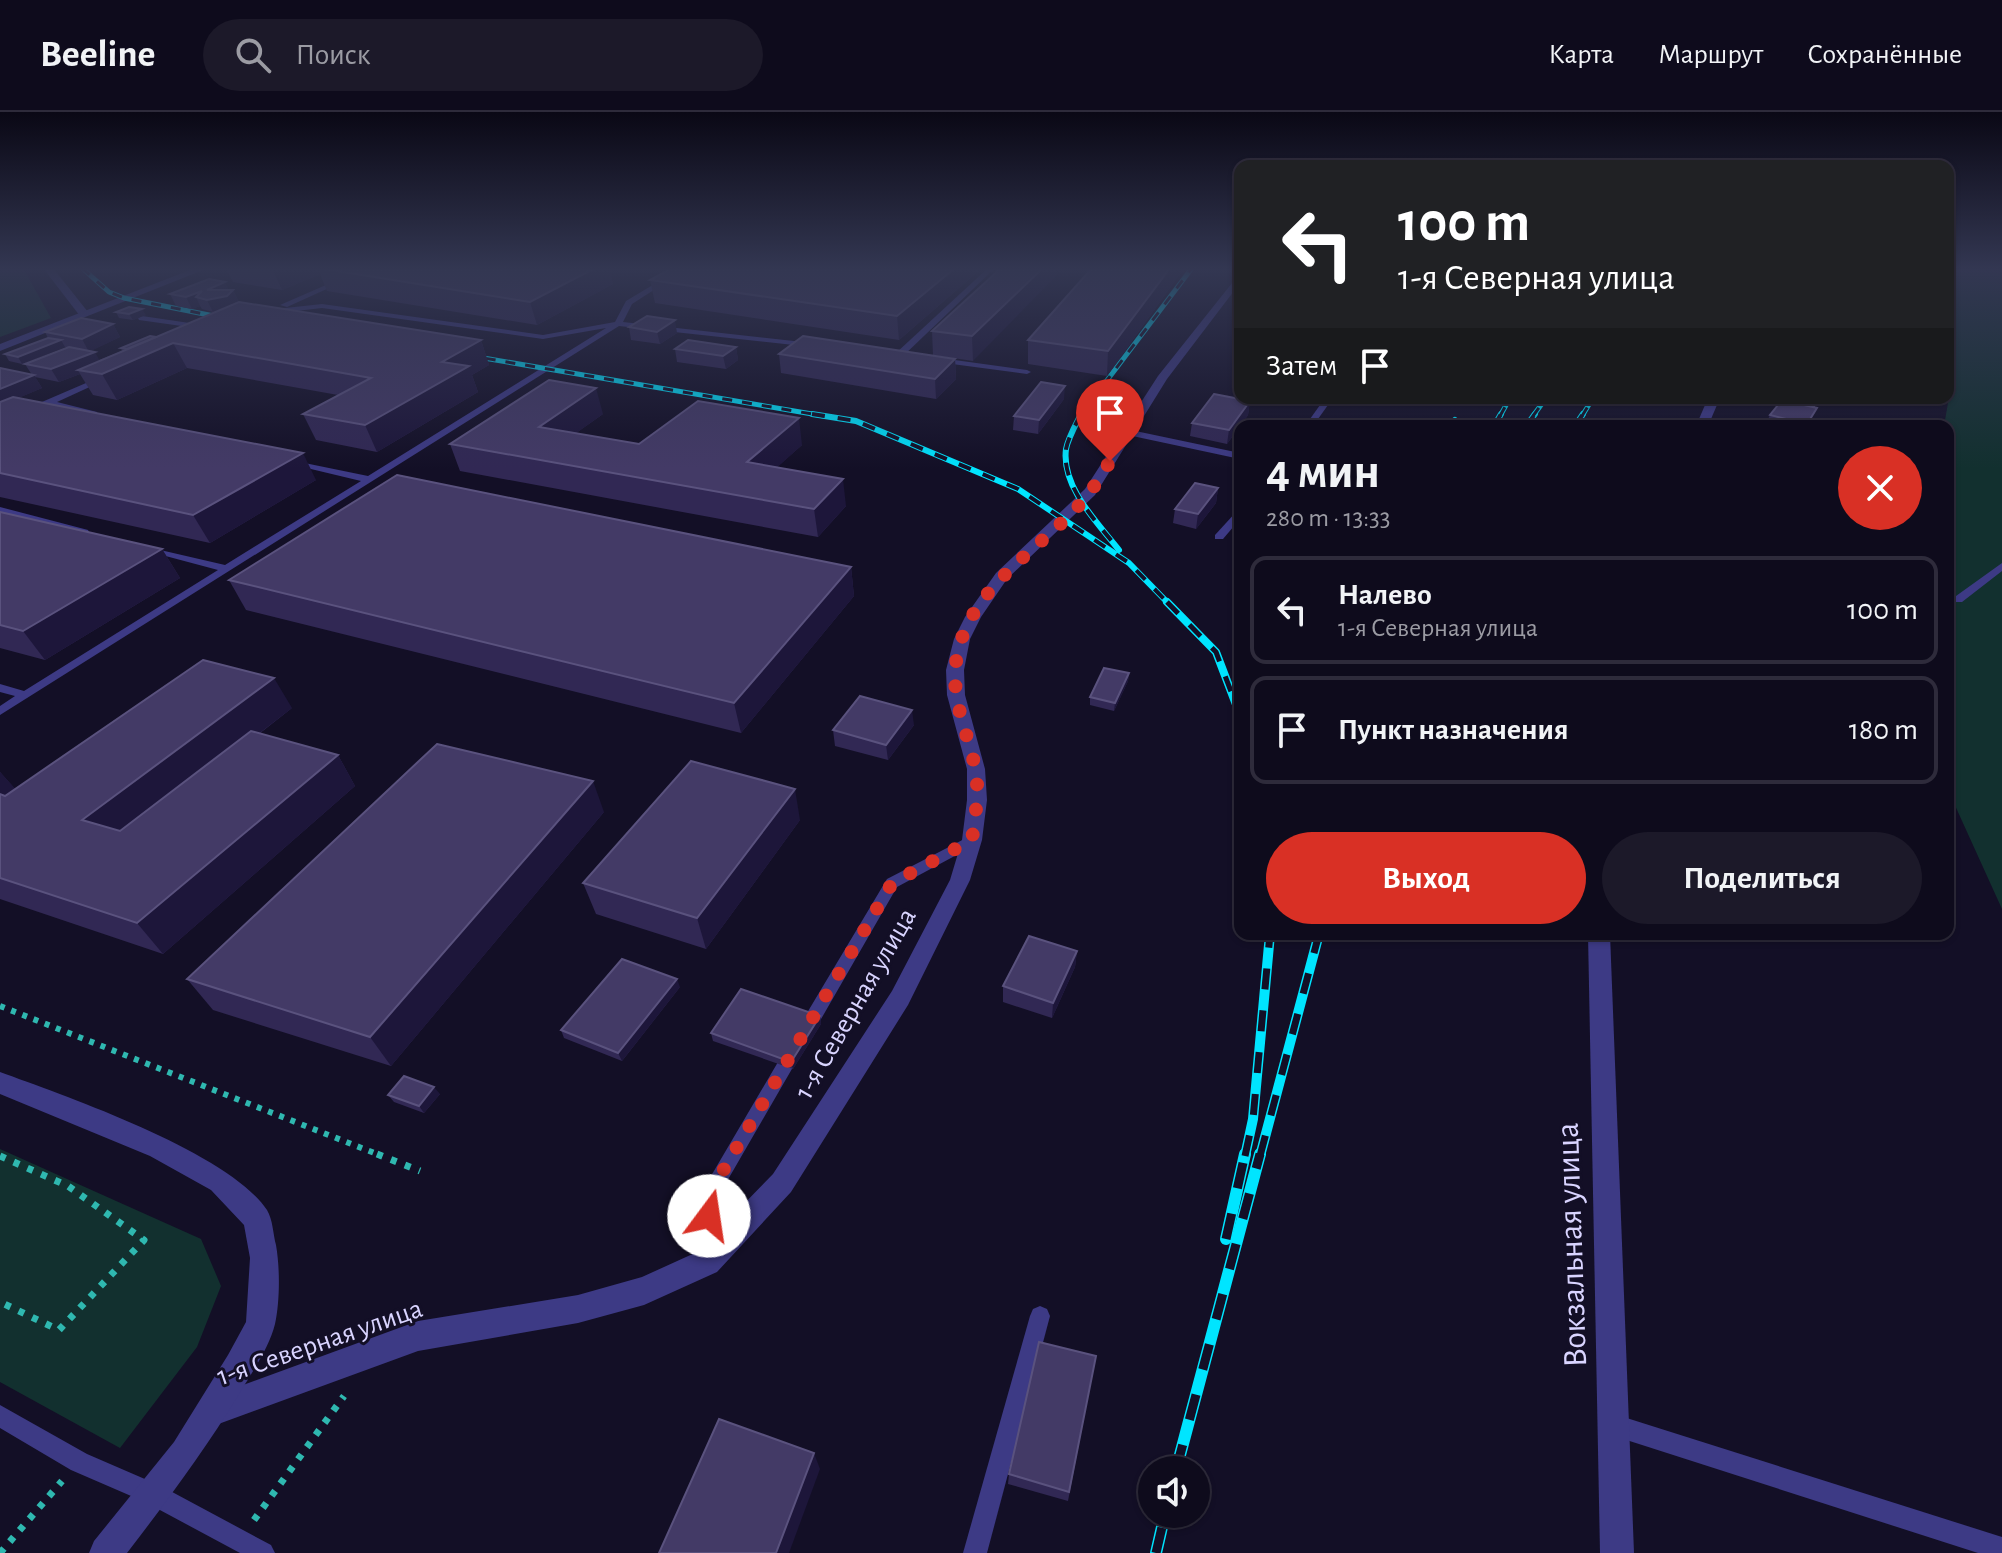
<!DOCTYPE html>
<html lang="ru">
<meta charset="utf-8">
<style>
body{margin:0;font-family:"Alegreya Sans",sans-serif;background:#1c1929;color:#f1f3f6;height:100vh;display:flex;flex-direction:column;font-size:30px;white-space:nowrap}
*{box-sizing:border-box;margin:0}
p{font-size:26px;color:#9b9ba3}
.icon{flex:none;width:44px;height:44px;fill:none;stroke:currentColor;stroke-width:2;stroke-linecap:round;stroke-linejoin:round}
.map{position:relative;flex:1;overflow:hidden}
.side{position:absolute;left:1234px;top:308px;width:720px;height:520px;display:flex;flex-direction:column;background:#0e0b1c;border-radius:16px;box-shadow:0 2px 6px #0004,0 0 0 2px #2e2b3b}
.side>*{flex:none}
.banner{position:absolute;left:1234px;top:48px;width:720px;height:244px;border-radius:16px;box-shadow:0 2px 6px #0004,0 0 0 2px #2e2b3b;background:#202124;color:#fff;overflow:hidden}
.tools{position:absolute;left:1138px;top:1344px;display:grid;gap:16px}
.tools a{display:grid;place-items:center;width:72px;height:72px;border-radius:50%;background:#0e0b1c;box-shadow:0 2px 6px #0004,0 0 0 2px #2e2b3b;font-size:40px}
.pin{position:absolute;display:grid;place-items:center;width:68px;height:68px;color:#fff;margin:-82px -34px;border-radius:50% 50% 50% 0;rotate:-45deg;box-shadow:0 0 8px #0007}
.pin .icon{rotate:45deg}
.me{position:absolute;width:88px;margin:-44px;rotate:14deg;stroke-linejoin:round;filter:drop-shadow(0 0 6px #0008)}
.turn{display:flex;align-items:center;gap:28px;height:168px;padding:0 32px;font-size:36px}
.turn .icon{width:104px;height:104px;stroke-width:2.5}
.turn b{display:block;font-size:56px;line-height:68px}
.then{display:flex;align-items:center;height:76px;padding:0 32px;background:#0003;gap:16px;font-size:30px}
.round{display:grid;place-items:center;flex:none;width:84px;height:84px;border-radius:42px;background:#1c1929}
.headline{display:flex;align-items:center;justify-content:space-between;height:136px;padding:0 32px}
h1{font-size:48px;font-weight:700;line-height:60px}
.button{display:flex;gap:16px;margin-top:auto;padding:16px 32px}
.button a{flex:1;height:92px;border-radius:48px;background:#d93025;color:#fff;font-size:32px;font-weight:700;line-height:92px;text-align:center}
.button a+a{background:#1c1929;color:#f1f3f6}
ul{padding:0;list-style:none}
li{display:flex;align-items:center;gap:24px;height:108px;margin:0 16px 12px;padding:0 16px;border:4px solid #2e2b3b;border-radius:16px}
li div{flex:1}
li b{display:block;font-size:30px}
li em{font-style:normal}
header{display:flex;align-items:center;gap:48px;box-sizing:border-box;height:112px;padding:0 40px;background:#0e0b1c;border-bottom:2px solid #2e2b3b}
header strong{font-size:38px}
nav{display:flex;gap:44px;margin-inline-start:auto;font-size:28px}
.search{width:560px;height:72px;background:#1c1929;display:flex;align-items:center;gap:20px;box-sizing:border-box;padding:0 28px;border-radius:44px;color:#9b9ba3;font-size:30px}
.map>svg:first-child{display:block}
</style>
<header>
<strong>Beeline</strong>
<div class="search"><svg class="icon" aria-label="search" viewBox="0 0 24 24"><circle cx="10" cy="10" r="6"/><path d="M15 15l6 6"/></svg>Поиск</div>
<nav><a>Карта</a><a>Маршрут</a><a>Сохранённые</a></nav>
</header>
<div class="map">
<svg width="2002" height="1441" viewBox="0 0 2002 1441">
<rect width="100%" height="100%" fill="#130f26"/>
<g fill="#12302f">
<path d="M0,156h23l28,50 -51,19z"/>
<path d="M1955,156h47v641l-54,-119v-364h-4l9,-52 -3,-83z"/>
<path d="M0,1037l201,90 20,47 -24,61 -77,101 -120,-66z"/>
</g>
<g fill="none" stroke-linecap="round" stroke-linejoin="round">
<path stroke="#2fb8b0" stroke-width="6" stroke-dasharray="5 7" stroke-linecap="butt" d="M0,894l382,150"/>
<g stroke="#2fb8b0" stroke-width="7" stroke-dasharray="6 9" stroke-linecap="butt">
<path d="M377,1042l43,17"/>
<path d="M0,1044l68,30 76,54 -85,90 -59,-28"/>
<path d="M254,1408l90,-124"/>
<path d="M0,1441l62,-72"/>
</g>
<g fill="#3d3a85" fill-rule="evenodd">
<path d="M365,156h8l-86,39 -7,-2z"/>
<path d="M681,156h7l-56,36 -9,18 189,21 4,2 -4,2 -193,-21 -619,389v-9l15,-10 -15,-4v-8l24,7 194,-121 -75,-20v-4l82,19 136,-84 -71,-17v-4l78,16 238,-148 -63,11 -221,-31 -52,6 -4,-2 1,-2 55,-6 221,31 72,-13 11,-21z"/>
<path d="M988,156h7l-93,89h-6v-4z"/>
<path d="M142,204l61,9 4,2 -4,2 -64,-9 -1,-2z"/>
<path d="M940,246l87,12 4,2 -4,2 -90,-12v-4z"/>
<path d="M100,265l7,2 -50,23 40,10v4l-48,-11 -49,21v-6z"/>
<path d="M1325,286h8l-20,28h-8z"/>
<path d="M1126,317l114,24v6l-117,-25v-4z"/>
<path d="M0,395l88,23 1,2 -5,3 -84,-22z"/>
<path d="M1240,398v9l-17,20h-8v-4l22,-24z"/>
<path d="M2002,451v8l-40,31h-14v-6h8z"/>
<path d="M972,723l5,1 2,4 -2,4 -80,43 -84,146 -6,2 -6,-2 -2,-5 2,-5 86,-144z"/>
<path d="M794,931l6,2 2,5 -2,5 -81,140 -2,63 -3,7 -7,3 -7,-3 -3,-7 4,-65 87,-148z"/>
<path d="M1040,1194l7,3 3,7 -63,237h-24l67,-237 3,-7z"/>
<path d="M0,1293l87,49 74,32 110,59 4,8h-35l-95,-51 -74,-32 -71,-42z"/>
<path d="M1614,1302l388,123v16h-24l-364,-117 -8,-3 -3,-8 3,-8z"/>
</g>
<g fill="#3d3a85" fill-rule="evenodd">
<path d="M43,156h10l35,44v4h-8z"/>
<path d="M1240,161v10l-73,96 -72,116 -88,84 -26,38 -11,22 -6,31 1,25 20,74 2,31 -5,40 -12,40 -62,125 -117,187 -74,80 -73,33 -66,18 -160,28 -205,75 -11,-4 -4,-11 4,-11 216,-79 160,-26 64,-18 55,-25 76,-78 119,-183 58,-111 12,-40 5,-40v-31l-20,-74 -1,-25 8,-31 11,-22 31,-44 89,-84 73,-113z"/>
<path d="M1708,286h12l-12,28h-12z"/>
<path d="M1588,822h22l24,619h-34z"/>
</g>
<g fill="#3d3a85" fill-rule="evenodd">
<path d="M195,156h13l-208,83v-7z"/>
<path d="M0,960c68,25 228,80 267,138 6,10 6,24 9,35 4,23 4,56 -1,79 -6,24 -24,50 -36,70 -34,56 -72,107 -112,159h-38l5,-12 80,-99 54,-87 18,-33 4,-64 -6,-33 -33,-35 -61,-34 -150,-62z"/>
</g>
<g stroke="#00e5ff" stroke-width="5">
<g id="rail-far4">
<path d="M82,156l27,24 15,6 105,21"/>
<path d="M466,243l358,61"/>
<path d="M1080,304l112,-148"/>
<path d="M1500,304l10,-18"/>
<path d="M1533,304l13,-18"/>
<path d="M1582,304l11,-18"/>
</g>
</g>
<g stroke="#00e5ff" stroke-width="6">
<g id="rail-far3">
<path d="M812,302l44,7 162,68 111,74 40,41"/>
<path d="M1081,302c-5,10 -13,24 -15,35 -5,38 32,74 53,101"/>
<path d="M1450,314l5,-6"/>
<path d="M1494,314l7,-12"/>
<path d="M1526,314l9,-12"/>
<path d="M1575,314l8,-12"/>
</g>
</g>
<g stroke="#00e5ff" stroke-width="8">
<path id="rail-far2" d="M1167,490l49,50 24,63"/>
</g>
<g stroke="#00e5ff" stroke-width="10">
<g id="rail-far1">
<path d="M1245,1044l8,-37 17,-185"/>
<path d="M1260,1044l59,-222"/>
</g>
</g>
<g stroke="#00e5ff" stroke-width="12">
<g id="rail">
<path d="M1226,1127l19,-85"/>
<path d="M1176,1358l84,-316"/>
<path d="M1156,1441l9,-39"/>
</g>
</g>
<use href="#rail-far4" stroke="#130f26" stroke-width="3" stroke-dasharray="10" stroke-linecap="butt"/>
<use href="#rail-far3" stroke="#130f26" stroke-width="4" stroke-dasharray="13" stroke-linecap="butt"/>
<use href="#rail-far2" stroke="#130f26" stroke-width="5" stroke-dasharray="16" stroke-linecap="butt"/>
<use href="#rail-far1" stroke="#130f26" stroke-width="7" stroke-dasharray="21" stroke-linecap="butt"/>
<use href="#rail" stroke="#130f26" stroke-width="9" stroke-dasharray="26" stroke-linecap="butt"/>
</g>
<g fill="#312854">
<path d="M226,156h383l4,16 -76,41 -210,-34 -7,-17 -38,16 -49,-8z"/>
<path d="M982,156l-83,72 -244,-37 -5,-23z"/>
<path d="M1001,156l-28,93 -40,-6 -1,-24z"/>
<path d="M1184,156l-77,108 -79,-12v-24z"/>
<path d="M229,178h4l6,12 242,38 8,25 -17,10 6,17 -101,60 -61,-12 -13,-26 35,-19 -151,-27 -70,32 -24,-5 -13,-21 -21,8 -24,-5 7,11 -24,10 298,82 -106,63 -210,-46v-129l32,7 -7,-11 43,-17h-4l-42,17 -13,-3 -4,-7 43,-16 -3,-6 68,-8 7,13 -30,14 9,9 23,-9 -1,-3 35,-11 61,-26 -4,1 -11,-3 -2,-3 -8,3 -16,-3 -6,-12z"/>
<path d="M116,200l30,3 -13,5 -14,-2z"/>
<path d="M629,215l48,6 -17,11 -29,-4z"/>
<path d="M736,235l2,13 -12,9 -49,-7 -2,-13z"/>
<path d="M779,242l176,5 1,20 -20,20 -155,-26z"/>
<path d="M1783,286h33l-9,28h-42l5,-11z"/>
<path d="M1064,287l-26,35 -25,-4 1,-14z"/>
<path d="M1250,289l-2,14 -21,29 -37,-8 2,-13z"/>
<path d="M603,302l-27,19 63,11 163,1 -25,22 69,39 -28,31 -358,-66 -10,-27z"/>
<path d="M1218,376l-2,15 -20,26 -23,-6 2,-14z"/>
<path d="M0,400l162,37 18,29 -135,82 -45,-12z"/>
<path d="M851,455l3,29 -113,137 -495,-123 -17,-30z"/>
<path d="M1129,561l-1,8 -14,30 -24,-6v-8z"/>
<path d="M292,596l-33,26 79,21 17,31 -192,168 -163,-55v-127l15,17z"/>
<path d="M914,613l-26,35 -53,-14 -2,-16z"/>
<path d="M604,700l-213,254 -178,-56 -26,-31z"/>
<path d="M800,708l-94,129 -110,-35 -13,-31z"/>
<path d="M1077,839l-2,16 -23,51 -49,-16v-16z"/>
<path d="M680,875l-58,74 -58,-23 -3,-8z"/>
<path d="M820,904l1,8 -28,45 -80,-28 -2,-8z"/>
<path d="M440,982l-16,19 -30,-11 -6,-7z"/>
<path d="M1096,1244l-28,145 -60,-17 1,-10z"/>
</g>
<g fill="#1d163a">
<path d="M272,156h64h-18l2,6 -38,16z"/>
<path d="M595,156h14l4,16 -76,41 -7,-23z"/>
<path d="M955,156h27l-83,72 -2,-24z"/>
<path d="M1043,156h21l-91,93 -1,-25z"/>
<path d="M1170,156h14l-77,108 1,-25z"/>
<path d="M225,170l5,11 3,-3 6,12 -6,6 -20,4 -6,-12v-10z"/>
<path d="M202,179l-6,6 4,9 -8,3 -6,-12z"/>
<path d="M142,197l4,6 -13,5 -4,-6z"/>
<path d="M675,208l2,13 -17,11 -3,-12z"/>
<path d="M113,212l7,13 -31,15 -7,-13z"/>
<path d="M61,228l4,7 -43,17 -4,-7z"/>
<path d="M481,228l8,25 -17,10 6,17 -101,60 -12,-27 77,-63z"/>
<path d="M173,231l14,25 -70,32 -15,-26z"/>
<path d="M736,235l2,13 -12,9 -3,-13z"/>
<path d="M95,240l7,13 -24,5 2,4 -21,8 -8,-13z"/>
<path d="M955,247l1,20 -20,20 -1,-20z"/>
<path d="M34,263l8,13 -42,18v-17z"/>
<path d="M1065,274l-1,13 -26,35 1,-14z"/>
<path d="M596,276l7,26 -56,40 -8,-27z"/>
<path d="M1250,289l-2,14 -21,29 2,-14z"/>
<path d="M799,306l3,27 -50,45 -5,-28z"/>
<path d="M303,341l13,27 -106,63 -17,-28z"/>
<path d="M843,367l3,27 -28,31 -4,-28z"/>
<path d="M1218,376l-2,15 -20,26 2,-15z"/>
<path d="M162,437l18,29 -135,82 -22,-29z"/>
<path d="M851,455l3,29 -113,137 -7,-30z"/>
<path d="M1129,561l-1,8 -14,30 1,-8z"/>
<path d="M274,566l18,30 -184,142 -26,-30z"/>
<path d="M912,598l2,15 -26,35 -2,-15z"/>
<path d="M338,643l17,31 -192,168 -26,-31z"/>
<path d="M0,660l20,22 -20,14z"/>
<path d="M593,669l11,31 -213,254 -21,-29z"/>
<path d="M795,677l5,31 -94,129 -9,-31z"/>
<path d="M1077,839l-2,16 -23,51 1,-15z"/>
<path d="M677,867l3,8 -58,74 -4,-8z"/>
<path d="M820,904l1,8 -28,45 -2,-7z"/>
<path d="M434,975l6,7 -16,19 -5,-7z"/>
<path d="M814,1341l6,16 -31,84h-13z"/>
</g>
<g fill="#433a66" stroke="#5a527e" stroke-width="2">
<path d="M318,156h277l-65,34z"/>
<path d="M672,156h283l-58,48 -247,-36z"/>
<path d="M1001,156h42l-71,68 -40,-5z"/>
<path d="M1092,156h78l-62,83 -80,-11z"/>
<path d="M209,167l16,3 -18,8h26l-6,6 -20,4 -11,-3 6,-6 -16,6 -16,-3z"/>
<path d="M239,190l242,38 -39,22 27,4 -104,59 -62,-11 68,-36 -198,-35 -71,31 -24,-4z"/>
<path d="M129,195l13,2 -13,5 -13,-2z"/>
<path d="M647,204l28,4 -18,12 -28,-5z"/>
<path d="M81,206l32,6 -31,15 -37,-7z"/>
<path d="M150,224l6,1 -29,12 -6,-1z"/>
<path d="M803,224l152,23 -20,20 -156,-25z"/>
<path d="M48,226l13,2 -43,17 -13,-3z"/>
<path d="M688,228l48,7 -13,9 -48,-7z"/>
<path d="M69,235l26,5 -44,17 -26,-5z"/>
<path d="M0,256l34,7 -34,14z"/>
<path d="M549,268l47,8 -57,39 100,17 59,-43 101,17 -52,44 96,17 -29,30 -364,-65z"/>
<path d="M1041,270l24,4 -26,34 -25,-4z"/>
<path d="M1214,282l36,7 -21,29 -37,-7z"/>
<path d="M13,285l290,56 -110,62 -193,-42v-71z"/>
<path d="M1785,286h31l-2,8 -30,-5z"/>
<path d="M1782,288l35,8 -10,16 -37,-9z"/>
<path d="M397,363l454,92 -117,136 -505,-123z"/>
<path d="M1195,371l23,5 -20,26 -23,-5z"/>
<path d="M0,400l162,37 -139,82 -23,-6z"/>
<path d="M203,548l71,18 -192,142 38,11 131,-100 87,24 -201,168 -137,-45v-84l5,2z"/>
<path d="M1104,556l25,5 -14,30 -25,-6z"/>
<path d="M860,584l52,14 -26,35 -53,-15z"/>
<path d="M437,632l156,37 -223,256 -183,-58z"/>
<path d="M691,649l104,28 -98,129 -114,-35z"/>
<path d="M1029,824l48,15 -24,52 -50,-17z"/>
<path d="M622,847l55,20 -59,74 -57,-23z"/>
<path d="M741,877l79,27 -29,46 -80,-29z"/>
<path d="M404,964l30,11 -15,19 -31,-11z"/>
<path d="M1039,1230l57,14 -27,136 -60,-18z"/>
<path d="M719,1307l95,34 -38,100h-117z"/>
</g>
<linearGradient id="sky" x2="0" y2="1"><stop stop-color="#0a0815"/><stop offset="0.44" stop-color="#333752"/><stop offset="1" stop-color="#333752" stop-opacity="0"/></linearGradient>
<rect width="2002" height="357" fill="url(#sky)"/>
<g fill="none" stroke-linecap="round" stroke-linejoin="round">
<path stroke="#d93025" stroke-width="14" stroke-dasharray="0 25.2" d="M709,1104l1,-23 182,-310 80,-43c3,-24 8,-49 3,-73 -7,-32 -21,-61 -20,-95 5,-80 81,-118 128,-171 10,-12 19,-26 27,-40"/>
</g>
<g text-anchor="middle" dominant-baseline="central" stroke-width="6" stroke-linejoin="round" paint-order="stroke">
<g font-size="28" fill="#d9d4ff" stroke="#130f26">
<text transform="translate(856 892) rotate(-60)">1-я Северная улица</text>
<text transform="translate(320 1231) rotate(-19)">1-я Северная улица</text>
</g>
<g font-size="34" fill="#d9d4ff" stroke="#130f26">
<text transform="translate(1572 1133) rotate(-92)">Вокзальная улица</text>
</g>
</g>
</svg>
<div class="tools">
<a><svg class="icon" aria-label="sound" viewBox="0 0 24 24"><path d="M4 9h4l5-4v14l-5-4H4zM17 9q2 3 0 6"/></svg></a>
</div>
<div class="pin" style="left:1110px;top:349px;background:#d93025"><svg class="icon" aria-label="arrive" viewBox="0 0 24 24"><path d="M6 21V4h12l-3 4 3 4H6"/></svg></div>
<svg class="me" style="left:709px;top:1104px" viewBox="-20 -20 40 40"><circle r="19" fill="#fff"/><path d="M0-13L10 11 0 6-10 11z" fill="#d93025"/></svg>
<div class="banner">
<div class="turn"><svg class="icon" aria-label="left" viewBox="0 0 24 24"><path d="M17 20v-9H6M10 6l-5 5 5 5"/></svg><div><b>100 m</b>1-я Северная улица</div></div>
<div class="then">Затем<svg class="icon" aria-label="arrive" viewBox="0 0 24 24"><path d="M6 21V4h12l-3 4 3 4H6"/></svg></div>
</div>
<section class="side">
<div class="headline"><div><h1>4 мин</h1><p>280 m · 13:33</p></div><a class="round" style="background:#d93025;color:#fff"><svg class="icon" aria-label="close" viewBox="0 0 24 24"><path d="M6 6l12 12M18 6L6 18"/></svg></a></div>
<ul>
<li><svg class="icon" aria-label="left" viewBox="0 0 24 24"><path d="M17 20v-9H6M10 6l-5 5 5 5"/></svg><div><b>Налево</b><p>1-я Северная улица</p></div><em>100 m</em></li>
<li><svg class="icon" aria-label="arrive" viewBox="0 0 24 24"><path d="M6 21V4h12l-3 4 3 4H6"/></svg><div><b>Пункт назначения</b></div><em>180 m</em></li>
</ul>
<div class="button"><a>Выход</a><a>Поделиться</a></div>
</section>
</div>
